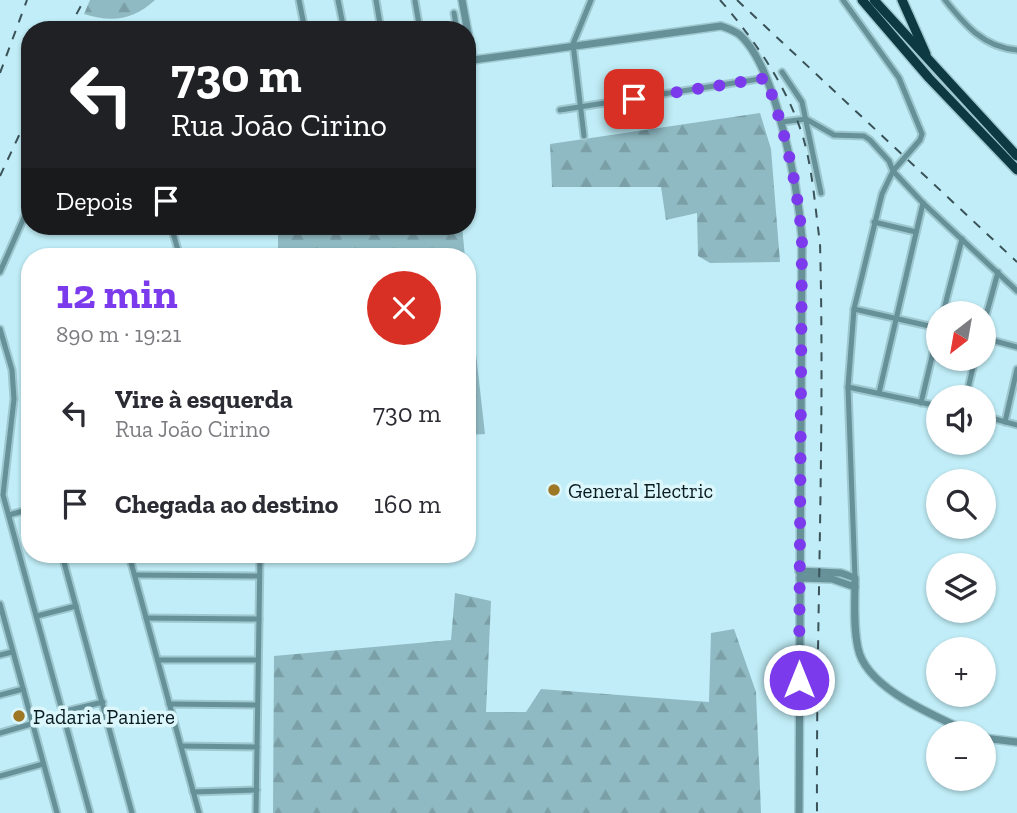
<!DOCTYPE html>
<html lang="pt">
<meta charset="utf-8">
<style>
body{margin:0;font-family:"Zilla Slab",serif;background:#f7f7f7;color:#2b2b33;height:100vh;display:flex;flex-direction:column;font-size:26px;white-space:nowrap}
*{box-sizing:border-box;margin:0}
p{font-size:23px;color:#7c7c81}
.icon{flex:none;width:38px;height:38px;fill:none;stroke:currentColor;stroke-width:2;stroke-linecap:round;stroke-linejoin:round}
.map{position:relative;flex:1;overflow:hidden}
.sheet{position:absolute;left:21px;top:248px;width:455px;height:315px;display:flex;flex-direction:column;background:#fff;border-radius:28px;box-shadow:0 2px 5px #0004}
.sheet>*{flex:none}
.top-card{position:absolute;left:21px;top:21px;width:455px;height:214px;border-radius:28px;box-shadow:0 2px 5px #0004;background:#202124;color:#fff;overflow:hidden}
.needle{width:46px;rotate:211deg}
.tools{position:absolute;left:926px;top:301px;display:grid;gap:14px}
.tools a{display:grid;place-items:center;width:70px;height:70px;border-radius:50%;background:#fff;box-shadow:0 2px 5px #0004;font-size:35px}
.pin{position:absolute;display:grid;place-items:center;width:60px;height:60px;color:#fff;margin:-30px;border-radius:14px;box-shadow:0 4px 10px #0006}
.me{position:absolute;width:77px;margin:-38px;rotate:0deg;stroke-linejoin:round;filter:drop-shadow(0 0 5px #0008)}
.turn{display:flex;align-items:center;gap:24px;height:147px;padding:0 35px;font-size:32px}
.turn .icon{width:91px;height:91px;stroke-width:2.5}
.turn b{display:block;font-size:49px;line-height:60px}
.then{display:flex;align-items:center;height:66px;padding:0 35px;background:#0003;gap:14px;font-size:26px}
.round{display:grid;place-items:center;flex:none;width:74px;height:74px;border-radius:37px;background:#f7f7f7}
.head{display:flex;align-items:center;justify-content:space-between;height:119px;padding:0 35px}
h1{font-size:42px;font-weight:800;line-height:52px;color:#7c3aed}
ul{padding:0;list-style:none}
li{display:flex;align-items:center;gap:21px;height:91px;padding:0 35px}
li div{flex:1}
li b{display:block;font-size:26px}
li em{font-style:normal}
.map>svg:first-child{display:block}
</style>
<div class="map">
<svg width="1017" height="813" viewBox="0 0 1017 813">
<defs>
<pattern id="forest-firs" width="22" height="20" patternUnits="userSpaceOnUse" patternTransform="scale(1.75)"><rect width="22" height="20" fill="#90bac3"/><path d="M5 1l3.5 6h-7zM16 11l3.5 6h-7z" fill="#7b9fa7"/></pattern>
</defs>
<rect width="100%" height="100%" fill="#c0edf7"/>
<g fill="url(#forest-firs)">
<path d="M90,0h65c-22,20 -43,23 -71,14z"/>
<path d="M760,113l11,36 9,113 -70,1 -12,-7 -1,-43 -31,7 -5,-33h-109l-2,-43z"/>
<path d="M278,226h184l3,31h-187z"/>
<path d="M467,275l18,159 -18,1z"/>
<path d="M455,593l36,8 -5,111h40l15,-23 168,13 2,-69 23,-4 22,63 5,121h-488l1,-157 177,-16z"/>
</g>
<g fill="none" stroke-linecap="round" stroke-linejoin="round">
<g stroke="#9fc7d0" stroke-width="9">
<g id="minor">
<path d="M299,0l6,30"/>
<path d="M338,0l6,30"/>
<path d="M376,0l5,30"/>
<path d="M843,0l56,78 23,56 -2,6 -27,31 -11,23 -28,115 -6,78 7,191"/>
<path d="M945,0c20,25 38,47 72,50"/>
<path d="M415,1l5,29"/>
<path d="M454,13l3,17"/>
<path d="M782,72l20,30 19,91"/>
<path d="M560,110l206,-32"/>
<path d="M782,122l24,-3 28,16 30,1 6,4 19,21 4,10 30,32 94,88"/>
<path d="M584,136l-11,-92 18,-44"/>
<path d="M874,222l42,10"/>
<path d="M171,226l9,31"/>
<path d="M0,272l30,-68"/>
<path d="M854,309l84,19"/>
<path d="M943,313l19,-74"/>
<path d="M984,323l14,-51"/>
<path d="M0,329l12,41 2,29 -11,96 87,318"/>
<path d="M984,338l33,9"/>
<path d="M848,387l90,19"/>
<path d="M879,393l44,-190"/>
<path d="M966,397l9,-38"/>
<path d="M921,403l17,-72"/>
<path d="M984,416l33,9"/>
<path d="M1005,422l12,-53"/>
<path d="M9,515l21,-6"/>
<path d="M62,555l70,258"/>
<path d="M129,555l70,258"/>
<path d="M135,575l124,1"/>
<path d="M0,604l57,209"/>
<path d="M37,616l39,-10"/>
<path d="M146,618l113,1"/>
<path d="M0,655l12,-3"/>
<path d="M158,660h100"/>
<path d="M0,695l23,-6"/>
<path d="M169,704l88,1"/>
<path d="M62,712l41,-10"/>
<path d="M0,733l31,-9"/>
<path d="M182,746l75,1"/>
<path d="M0,776l43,-12"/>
<path d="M193,792l64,-2"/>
<path d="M256,813l4,-258"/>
</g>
</g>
<g stroke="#9fc7d0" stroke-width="10">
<g id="tertiary">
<path d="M462,0l11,60 248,-34c6,2 14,5 19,9 37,34 58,154 62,203l-3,575"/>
<path d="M799,571l42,2 14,5c0,23 -2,47 3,70 8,41 78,68 113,85"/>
<path d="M800,578l32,1 23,8"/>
<path d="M984,738l33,4"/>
</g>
</g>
<g stroke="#9fc7d0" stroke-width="12">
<g id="trunk">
<path d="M862,0l67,78 88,92"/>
<path d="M874,0l143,156"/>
<path d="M902,0l24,54"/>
</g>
</g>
<use href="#minor" stroke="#669199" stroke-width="5"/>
<use href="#tertiary" stroke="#669199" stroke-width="7"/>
<use href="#trunk" stroke="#0d3a42" stroke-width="9"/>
<g stroke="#3a5258" stroke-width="2" stroke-dasharray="9 9" stroke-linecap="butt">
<path d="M720,0c34,39 67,86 83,137 10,34 12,71 17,106 5,190 -4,380 -3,570"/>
<path d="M737,0l280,262"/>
<path d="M68,30l16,-30"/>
<path d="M0,73l27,-73"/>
<path d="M0,176l30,-64"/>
</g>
</g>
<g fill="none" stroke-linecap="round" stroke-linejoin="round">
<path stroke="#7c3aed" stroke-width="12" stroke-dasharray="0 21.6" d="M634,99l132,-21c19,52 31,105 36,160l-3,442"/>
</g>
<g fill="#9e7724" stroke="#dcf7fc" stroke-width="2.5">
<circle cx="554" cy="490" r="7"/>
<circle cx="19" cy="716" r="7"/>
</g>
<g text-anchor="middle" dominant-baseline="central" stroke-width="7" stroke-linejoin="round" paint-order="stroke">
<g font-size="21" fill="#0b1c20" stroke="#dcf7fc" text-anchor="start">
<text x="568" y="490">General Electric</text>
<text x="33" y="716">Padaria Paniere</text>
</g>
</g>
</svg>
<div class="tools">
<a><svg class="needle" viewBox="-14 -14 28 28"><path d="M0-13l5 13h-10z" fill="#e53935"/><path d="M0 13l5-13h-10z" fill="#7c7c81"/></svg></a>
<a><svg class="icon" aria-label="sound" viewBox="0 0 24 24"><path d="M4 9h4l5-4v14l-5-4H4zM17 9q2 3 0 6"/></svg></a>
<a><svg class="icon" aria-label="search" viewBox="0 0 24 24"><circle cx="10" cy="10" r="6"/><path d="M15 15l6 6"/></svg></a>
<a><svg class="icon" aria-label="layers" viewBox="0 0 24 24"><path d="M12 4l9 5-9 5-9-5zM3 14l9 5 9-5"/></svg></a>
<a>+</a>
<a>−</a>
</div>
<div class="pin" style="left:634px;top:99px;background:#d93025"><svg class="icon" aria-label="arrive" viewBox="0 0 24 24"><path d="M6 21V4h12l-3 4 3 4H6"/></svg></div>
<svg class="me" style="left:799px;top:680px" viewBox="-20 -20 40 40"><circle r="17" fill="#7c3aed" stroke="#fff" stroke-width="3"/><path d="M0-11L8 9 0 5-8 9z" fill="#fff"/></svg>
<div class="top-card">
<div class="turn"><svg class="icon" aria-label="left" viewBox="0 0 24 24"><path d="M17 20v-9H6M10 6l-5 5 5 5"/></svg><div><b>730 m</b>Rua João Cirino</div></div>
<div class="then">Depois<svg class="icon" aria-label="arrive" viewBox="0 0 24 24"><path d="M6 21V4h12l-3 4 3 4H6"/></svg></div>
</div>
<section class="sheet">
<div class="head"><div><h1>12 min</h1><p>890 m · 19:21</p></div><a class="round" style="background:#d93025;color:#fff"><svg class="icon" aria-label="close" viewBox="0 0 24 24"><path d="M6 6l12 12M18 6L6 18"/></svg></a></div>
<ul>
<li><svg class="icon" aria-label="left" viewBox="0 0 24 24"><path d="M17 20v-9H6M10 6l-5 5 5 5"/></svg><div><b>Vire à esquerda</b><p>Rua João Cirino</p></div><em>730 m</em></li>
<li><svg class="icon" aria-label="arrive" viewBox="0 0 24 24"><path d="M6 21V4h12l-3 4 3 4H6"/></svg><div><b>Chegada ao destino</b></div><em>160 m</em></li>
</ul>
</section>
</div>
